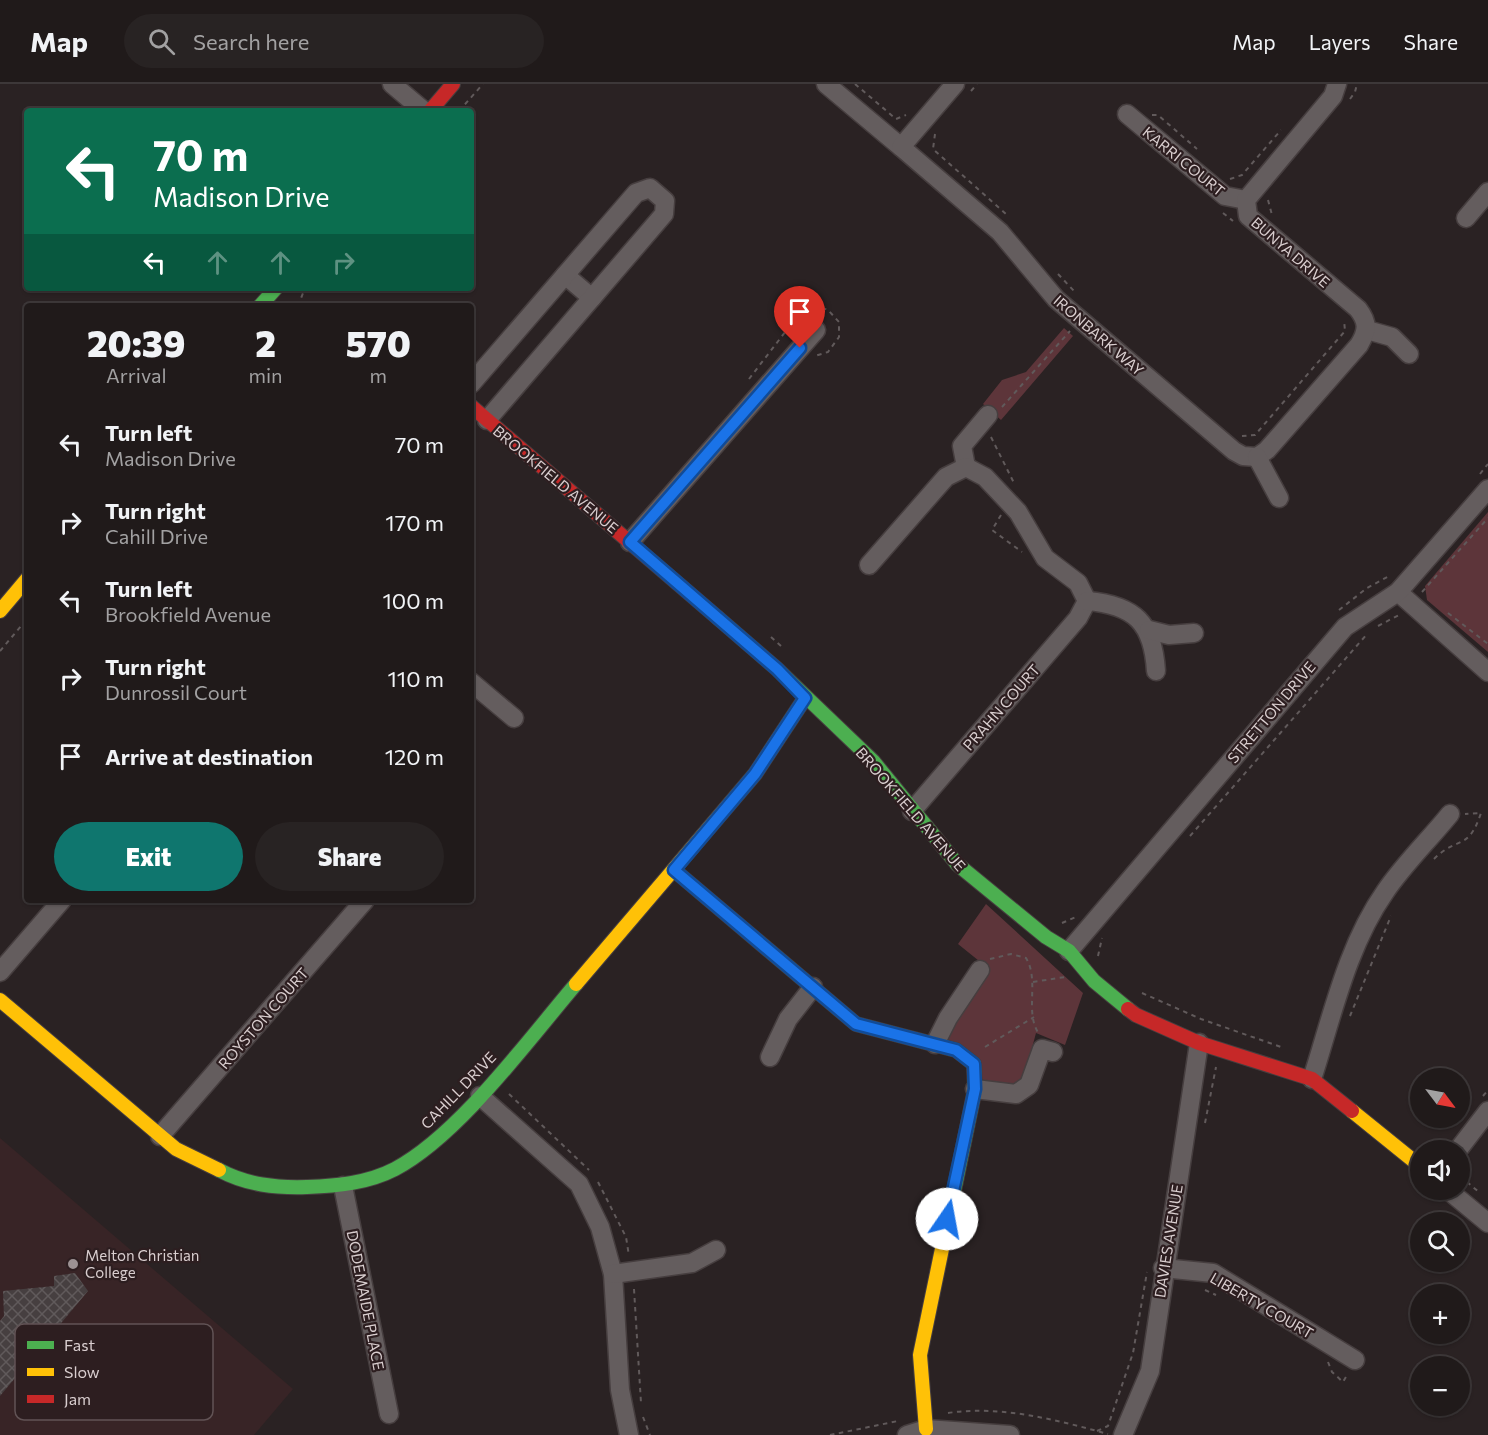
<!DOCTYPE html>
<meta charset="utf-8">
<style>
body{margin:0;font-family:Commissioner,sans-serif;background:#282323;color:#f1f3f6;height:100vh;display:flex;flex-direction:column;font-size:22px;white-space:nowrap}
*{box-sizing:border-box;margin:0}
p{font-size:20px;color:#a2a1a2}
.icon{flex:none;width:33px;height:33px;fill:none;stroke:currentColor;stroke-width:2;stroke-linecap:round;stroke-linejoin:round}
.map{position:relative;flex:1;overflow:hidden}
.panel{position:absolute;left:24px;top:219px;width:450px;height:600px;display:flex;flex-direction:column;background:#201a1a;border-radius:6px;box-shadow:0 2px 4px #0004,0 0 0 2px #3d3839}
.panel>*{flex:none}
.guide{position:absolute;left:24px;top:24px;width:450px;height:183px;border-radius:6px;box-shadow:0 2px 4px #0004,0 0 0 2px #3d3839;background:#0b6e4f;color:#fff;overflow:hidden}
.needle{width:39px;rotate:122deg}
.controls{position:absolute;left:1410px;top:984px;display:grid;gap:12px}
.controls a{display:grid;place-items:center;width:60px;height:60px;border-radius:50%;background:#201a1a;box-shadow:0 2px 4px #0004,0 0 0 2px #3d3839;font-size:30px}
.pin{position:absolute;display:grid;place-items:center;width:51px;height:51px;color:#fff;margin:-62px -26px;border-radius:50% 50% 50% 0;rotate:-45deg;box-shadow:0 0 6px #0007}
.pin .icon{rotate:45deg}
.me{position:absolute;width:66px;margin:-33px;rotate:12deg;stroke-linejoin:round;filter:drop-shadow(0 0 4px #0008)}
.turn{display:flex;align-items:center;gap:21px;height:126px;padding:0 30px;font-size:27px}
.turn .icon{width:78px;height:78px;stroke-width:2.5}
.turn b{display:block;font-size:42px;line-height:51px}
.lanes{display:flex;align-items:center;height:57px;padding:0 30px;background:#0003;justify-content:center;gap:30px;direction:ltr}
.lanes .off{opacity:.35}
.eta{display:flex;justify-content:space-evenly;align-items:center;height:102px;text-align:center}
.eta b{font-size:36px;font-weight:800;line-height:42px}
.primary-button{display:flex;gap:12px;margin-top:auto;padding:12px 30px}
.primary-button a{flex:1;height:69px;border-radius:36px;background:#0f766e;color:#fff;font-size:24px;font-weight:800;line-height:69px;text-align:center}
.primary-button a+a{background:#282323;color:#f1f3f6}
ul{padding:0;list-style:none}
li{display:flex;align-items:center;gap:18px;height:78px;padding:0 30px}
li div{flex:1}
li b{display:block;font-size:22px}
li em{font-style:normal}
header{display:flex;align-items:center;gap:36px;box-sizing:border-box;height:84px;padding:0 30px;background:#201a1a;border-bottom:2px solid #3d3839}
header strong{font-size:28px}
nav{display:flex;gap:33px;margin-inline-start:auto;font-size:21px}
.search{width:420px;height:54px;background:#282323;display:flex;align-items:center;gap:15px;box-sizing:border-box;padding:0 21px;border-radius:33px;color:#a2a1a2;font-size:22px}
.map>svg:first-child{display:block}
</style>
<header>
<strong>Map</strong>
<div class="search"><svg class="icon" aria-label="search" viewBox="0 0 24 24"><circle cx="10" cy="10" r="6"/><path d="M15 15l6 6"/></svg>Search here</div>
<nav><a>Map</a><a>Layers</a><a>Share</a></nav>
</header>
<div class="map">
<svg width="1488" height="1351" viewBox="0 0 1488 1351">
<defs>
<pattern id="building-cross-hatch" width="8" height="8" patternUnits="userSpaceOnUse" patternTransform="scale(1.5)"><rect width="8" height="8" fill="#463f40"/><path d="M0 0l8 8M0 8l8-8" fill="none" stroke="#605a5b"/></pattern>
</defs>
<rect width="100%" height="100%" fill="#2a2223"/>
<path fill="#382426" d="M0,1054l293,251 -39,46h-254z"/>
<g fill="#5d353a">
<path d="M1064,244l9,8 -72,84 -18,-16 19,-24 24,-8z"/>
<path d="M1488,428v140l-61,-52 -2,-14z"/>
<path d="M986,820l97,89 -18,52 -29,-12 -15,56 -34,-5 -43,-46 45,-69 -31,-25z"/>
</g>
<path fill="url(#building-cross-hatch)" d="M75,1189l13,18 -88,105v-75l4,-5 -1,-25 51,-5v-10z"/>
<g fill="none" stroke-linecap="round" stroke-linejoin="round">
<g stroke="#463e3f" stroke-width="21">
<g id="street">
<path d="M392,0l32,27"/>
<path d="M826,0l75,63"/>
<path d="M955,0l-54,63 99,85 56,67 178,152 9,5 14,1"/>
<path d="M1127,30l98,82 21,4"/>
<path d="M1466,134l22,-26"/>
<path d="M565,191l27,23"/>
<path d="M1367,246l25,7 17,17"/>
<path d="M471,300l165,-191 14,-5 15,13 -1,13 -177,206"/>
<path d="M1257,373l10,-7 92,-105c9,-15 9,-23 -1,-36l-110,-93 -2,-16 87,-104 4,-12"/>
<path d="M1257,373l22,41"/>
<path d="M966,383l-4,-21 26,-31"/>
<path d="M630,458l186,-212"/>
<path d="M869,481l77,-88 20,-10 19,10 33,35 27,46 33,25 9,18 -9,17 -166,193"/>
<path d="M1398,508l90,80"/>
<path d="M1087,517c48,4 66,22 69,70"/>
<path d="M1149,546l20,5 25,-2"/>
<path d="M471,598l43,36"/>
<path d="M1069,867l276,-324 53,-35 90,-103"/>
<path d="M0,888l62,-72"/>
<path d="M935,960l13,-26 32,-48"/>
<path d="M770,973l18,-38 25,-32"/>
<path d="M1312,995c20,-62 35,-133 73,-187 19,-28 44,-52 65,-78"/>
<path d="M975,1005l41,5 13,-9 13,-36 11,3"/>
<path d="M480,1012l99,88 21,43 13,47 7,116 9,45"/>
<path d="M160,1052l205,-236"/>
<path d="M1458,1066l30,-39"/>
<path d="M343,1102l46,228"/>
<path d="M1448,1106l40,33"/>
<path d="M1163,1184l50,5 142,87"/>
<path d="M613,1190l79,-11 24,-13"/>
<path d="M907,1351l19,-6 84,6"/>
<path d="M1123,1351l27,-64 49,-328"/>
</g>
</g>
<g stroke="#463e3f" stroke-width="16">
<g id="fast">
<path d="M260,222l16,-18"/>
<path d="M718,534l59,51 96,92 84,103 89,73 23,14 25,30 34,28"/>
<path d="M674,786l182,154 100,26 18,14 1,25 -27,131"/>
<path d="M219,1086c28,15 57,18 88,17 30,-1 61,-4 88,-18 64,-34 133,-129 181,-185"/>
</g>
</g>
<g stroke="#463e3f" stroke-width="16">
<g id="slow">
<path d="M0,527l27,-32"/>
<path d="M576,900l179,-210 50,-76"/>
<path d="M0,916l176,149 43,21"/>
<path d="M1352,1027l68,55"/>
<path d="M926,1345l-6,-74 28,-135"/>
</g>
</g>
<g stroke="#463e3f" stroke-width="16">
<g id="jam">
<path d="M430,27l23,-27"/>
<path d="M471,322l247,212"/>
<path d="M1128,925l8,6 63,28 113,36 40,32"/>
</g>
</g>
<g stroke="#615a5b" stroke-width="2" stroke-dasharray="4.5 4.5" stroke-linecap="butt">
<path d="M855,0l41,35 10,-4"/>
<path d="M971,7l6,-7"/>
<path d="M1350,15l5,-7 2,-8"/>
<path d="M459,27l24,-27"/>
<path d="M1152,31h6l39,34"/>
<path d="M935,50l-2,15 74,66"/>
<path d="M1230,95l12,-4 39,-45"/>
<path d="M1268,116l4,15"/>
<path d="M1223,129l10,8"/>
<path d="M1058,190l17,18"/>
<path d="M298,222l7,-18"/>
<path d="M749,295l50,-65 15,-9 14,5 11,12v15l-11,15 -13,4"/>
<path d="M1002,323l68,-76"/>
<path d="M1242,352l13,-1 90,-104 -1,-11"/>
<path d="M991,353l23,46"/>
<path d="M1480,390l8,-10"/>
<path d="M1001,431l-9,15 30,22"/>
<path d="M1422,508l66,-74"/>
<path d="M1339,526l28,-22 22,-12"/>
<path d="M1448,529l40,31"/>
<path d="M1378,542l21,-11"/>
<path d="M771,553l11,10"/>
<path d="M0,567l27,-32"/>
<path d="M1190,752l178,-203"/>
<path d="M1434,775c24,-24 34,-7 47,-46l-16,1"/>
<path d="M1062,839l14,-6"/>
<path d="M1098,872l4,-18"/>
<path d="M990,875l21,-5 15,4c14,23 -2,54 13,76"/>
<path d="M1033,898l32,-5"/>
<path d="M1142,909l59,26 83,29"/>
<path d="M1350,932l41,-100"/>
<path d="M985,963l49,-30"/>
<path d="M509,1010l80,76"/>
<path d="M1483,1012l5,-6"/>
<path d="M1205,1039l11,-56"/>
<path d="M1434,1066l8,-2"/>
<path d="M1460,1092l20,17"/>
<path d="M598,1098l28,55 3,19"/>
<path d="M634,1205l7,114"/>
<path d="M1205,1206l11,5"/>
<path d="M1328,1278l4,10 11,10 4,-7"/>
<path d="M948,1329c53,-8 109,7 160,21"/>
<path d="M643,1333l7,18"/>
<path d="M1097,1347l11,-5 25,-73 14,-81"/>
<path d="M830,1351l68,-14"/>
</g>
<use href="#street" stroke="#645d5e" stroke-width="18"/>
<use href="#fast" stroke="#4caf50" stroke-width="14"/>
<use href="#slow" stroke="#ffc107" stroke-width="14"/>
<use href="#jam" stroke="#c62828" stroke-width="14"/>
</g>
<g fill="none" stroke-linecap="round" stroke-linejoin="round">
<g stroke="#114b97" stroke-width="15">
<path id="route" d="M800,264l-170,194 147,127 28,29 -50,76 -81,96 182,154 100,26 18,14 1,25 -28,130"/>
</g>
<use href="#route" stroke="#1a73e8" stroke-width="10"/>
</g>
<circle fill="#9c9293" stroke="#2d1e20" stroke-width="2" cx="73" cy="1180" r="6"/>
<g text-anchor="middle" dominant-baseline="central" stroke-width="4.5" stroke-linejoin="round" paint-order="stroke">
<g font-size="15" fill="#d9cecf" stroke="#2d1e20">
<text transform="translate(1184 77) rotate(39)">KARRI COURT</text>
<text transform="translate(1291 168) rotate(41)">BUNYA DRIVE</text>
<text transform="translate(1099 251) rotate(41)">IRONBARK WAY</text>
<text transform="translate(556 395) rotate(40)">BROOKFIELD AVENUE</text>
<text transform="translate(1001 623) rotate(-49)">PRAHN COURT</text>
<text transform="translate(1271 628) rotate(-50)">STRETTON DRIVE</text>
<text transform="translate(911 725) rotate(49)">BROOKFIELD AVENUE</text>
<text transform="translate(263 934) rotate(-49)">ROYSTON COURT</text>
<text transform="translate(458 1006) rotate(-46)">CAHILL DRIVE</text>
<text transform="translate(1168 1157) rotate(-81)">DAVIES AVENUE</text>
<text transform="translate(366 1216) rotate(79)">DODEMAIDE PLACE</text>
<text transform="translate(1262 1221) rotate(30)">LIBERTY COURT</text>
</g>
<g font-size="15" fill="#d9cecf" stroke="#2d1e20" text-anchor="start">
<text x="85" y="1171">Melton Christian<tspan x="85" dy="17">College</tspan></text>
</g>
</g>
<rect x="15" y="1240" width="198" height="96" rx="9" fill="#2d1e20" stroke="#615355" stroke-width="1.5"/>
<rect x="27" y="1257" width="27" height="8" fill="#4caf50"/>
<rect x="27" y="1284" width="27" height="8" fill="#ffc107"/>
<rect x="27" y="1311" width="27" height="8" fill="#c62828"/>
<g font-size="16" fill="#d9cecf">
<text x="64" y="1267">Fast</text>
<text x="64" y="1294">Slow</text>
<text x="64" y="1321">Jam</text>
</g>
</svg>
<div class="controls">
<a><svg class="needle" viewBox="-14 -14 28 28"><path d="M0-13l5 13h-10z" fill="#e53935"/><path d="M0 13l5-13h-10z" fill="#a2a1a2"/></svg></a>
<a><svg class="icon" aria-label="sound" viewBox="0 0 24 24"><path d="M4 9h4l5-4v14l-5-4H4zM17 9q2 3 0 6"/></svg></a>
<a><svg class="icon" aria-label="search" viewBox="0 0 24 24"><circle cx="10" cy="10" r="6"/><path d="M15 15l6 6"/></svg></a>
<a>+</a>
<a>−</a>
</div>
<div class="pin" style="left:800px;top:264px;background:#d93025"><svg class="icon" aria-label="arrive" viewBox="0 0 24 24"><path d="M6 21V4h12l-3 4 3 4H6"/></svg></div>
<svg class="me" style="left:947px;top:1135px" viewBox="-20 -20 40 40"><circle r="19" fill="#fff"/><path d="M0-13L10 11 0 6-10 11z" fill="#1a73e8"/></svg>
<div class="guide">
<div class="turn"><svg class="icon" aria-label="left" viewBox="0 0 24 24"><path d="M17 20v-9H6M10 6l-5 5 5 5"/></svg><div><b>70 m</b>Madison Drive</div></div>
<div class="lanes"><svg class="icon" aria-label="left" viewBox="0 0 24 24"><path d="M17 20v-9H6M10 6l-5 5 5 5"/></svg><svg class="icon off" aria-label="ahead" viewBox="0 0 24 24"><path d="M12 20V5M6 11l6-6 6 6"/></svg><svg class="icon off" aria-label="ahead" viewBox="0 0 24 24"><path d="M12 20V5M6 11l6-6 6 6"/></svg><svg class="icon off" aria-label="right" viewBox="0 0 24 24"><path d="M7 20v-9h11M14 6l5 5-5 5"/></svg></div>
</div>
<section class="panel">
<div class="eta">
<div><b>20:39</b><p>Arrival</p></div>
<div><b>2</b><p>min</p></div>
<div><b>570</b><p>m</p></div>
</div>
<ul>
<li><svg class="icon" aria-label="left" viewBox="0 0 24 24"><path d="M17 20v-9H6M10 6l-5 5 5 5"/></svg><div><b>Turn left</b><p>Madison Drive</p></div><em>70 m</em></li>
<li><svg class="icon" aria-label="right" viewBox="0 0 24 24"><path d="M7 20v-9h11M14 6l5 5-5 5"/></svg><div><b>Turn right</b><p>Cahill Drive</p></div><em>170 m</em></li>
<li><svg class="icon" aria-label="left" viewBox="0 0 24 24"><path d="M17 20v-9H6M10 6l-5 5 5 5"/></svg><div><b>Turn left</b><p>Brookfield Avenue</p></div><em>100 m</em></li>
<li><svg class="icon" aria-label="right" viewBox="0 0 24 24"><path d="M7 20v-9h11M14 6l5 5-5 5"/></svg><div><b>Turn right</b><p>Dunrossil Court</p></div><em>110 m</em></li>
<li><svg class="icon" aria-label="arrive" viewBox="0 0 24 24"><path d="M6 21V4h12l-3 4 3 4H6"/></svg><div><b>Arrive at destination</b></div><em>120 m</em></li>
</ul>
<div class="primary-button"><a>Exit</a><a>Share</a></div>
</section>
</div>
